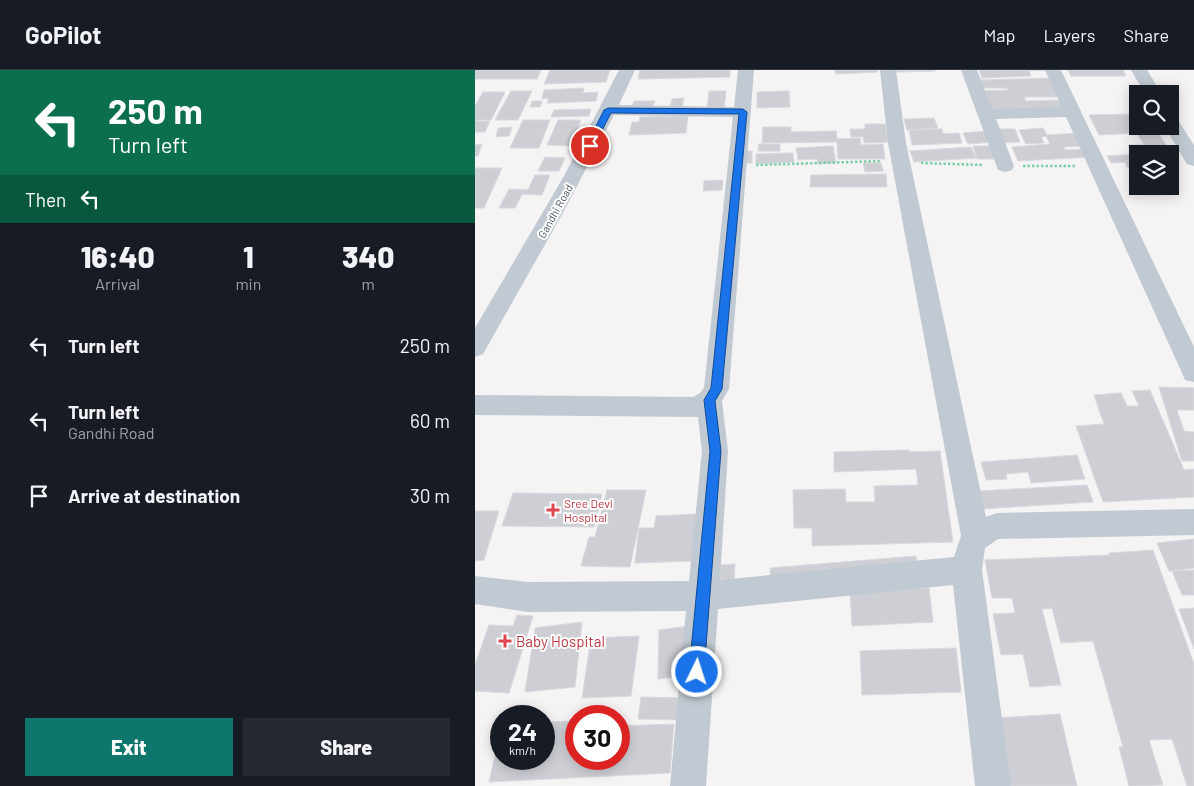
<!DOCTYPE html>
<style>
body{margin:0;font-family:Barlow,sans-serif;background:#242831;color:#f1f3f6;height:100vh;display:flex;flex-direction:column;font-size:19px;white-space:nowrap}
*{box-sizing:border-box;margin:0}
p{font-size:16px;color:#9ea1a6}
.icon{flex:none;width:28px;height:28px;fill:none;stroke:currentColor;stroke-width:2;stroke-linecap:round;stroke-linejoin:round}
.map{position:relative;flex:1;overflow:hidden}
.side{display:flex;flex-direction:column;background:#171b24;width:475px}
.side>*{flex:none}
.top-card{background:#0b6e4f;color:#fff;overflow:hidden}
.controls{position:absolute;left:654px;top:15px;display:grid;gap:10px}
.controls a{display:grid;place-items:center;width:50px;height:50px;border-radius:0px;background:#171b24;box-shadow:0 2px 12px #0003;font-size:25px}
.speed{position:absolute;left:15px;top:635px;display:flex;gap:10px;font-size:25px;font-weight:700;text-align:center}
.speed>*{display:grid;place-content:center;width:65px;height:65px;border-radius:50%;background:#171b24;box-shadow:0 2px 12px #0003;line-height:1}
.speed small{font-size:12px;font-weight:400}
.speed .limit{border:8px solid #d22;background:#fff;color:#111}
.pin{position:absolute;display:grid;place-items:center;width:42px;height:42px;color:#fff;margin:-21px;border:2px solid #fff;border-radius:50%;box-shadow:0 1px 5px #0007}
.me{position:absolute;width:55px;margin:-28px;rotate:4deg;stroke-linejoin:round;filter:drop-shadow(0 0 4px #0008)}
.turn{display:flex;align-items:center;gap:18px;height:105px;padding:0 25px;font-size:22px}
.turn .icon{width:65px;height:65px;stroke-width:2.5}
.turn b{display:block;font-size:35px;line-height:42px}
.then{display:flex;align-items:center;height:48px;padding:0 25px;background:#0003;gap:10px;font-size:19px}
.eta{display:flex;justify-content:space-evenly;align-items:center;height:85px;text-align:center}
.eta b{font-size:30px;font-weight:800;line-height:35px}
.action{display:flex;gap:10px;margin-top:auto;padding:10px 25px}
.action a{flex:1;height:58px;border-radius:0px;background:#0f766e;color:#fff;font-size:20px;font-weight:800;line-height:58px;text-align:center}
.action a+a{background:#242831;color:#f1f3f6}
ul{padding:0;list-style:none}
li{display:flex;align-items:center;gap:15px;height:75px;padding:0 25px}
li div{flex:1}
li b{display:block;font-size:19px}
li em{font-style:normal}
header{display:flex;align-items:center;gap:30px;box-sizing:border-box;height:70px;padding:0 25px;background:#171b24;border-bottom:1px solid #363941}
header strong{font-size:24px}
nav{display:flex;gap:28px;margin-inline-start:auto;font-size:18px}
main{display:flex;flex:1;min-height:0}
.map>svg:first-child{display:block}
</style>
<header>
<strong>GoPilot</strong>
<nav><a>Map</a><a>Layers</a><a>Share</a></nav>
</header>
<main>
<section class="side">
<div class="top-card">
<div class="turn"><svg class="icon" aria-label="left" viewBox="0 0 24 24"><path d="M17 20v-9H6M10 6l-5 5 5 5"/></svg><div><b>250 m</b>Turn left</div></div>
<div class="then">Then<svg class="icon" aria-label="left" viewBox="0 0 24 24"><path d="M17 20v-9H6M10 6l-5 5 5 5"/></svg></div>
</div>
<div class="eta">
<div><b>16:40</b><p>Arrival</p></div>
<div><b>1</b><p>min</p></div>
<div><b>340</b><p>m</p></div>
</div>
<ul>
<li><svg class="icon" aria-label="left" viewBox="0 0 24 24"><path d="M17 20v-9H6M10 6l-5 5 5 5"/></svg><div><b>Turn left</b></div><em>250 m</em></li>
<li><svg class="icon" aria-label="left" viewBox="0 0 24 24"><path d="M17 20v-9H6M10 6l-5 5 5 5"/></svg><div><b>Turn left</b><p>Gandhi Road</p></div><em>60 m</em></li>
<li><svg class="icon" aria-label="arrive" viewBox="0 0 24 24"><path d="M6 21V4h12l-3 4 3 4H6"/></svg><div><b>Arrive at destination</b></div><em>30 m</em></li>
</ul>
<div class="action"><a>Exit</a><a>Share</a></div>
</section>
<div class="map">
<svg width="719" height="716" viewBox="0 0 719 716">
<rect width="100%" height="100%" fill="#f5f3f3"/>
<g fill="#cdcfd5" stroke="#d7d9de">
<path d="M0,0h66l-4,9h-62z"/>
<path d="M75,0h60l-4,12 -62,2z"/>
<path d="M165,0h90v7l-92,2z"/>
<path d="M360,0h42l1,2 -42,2z"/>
<path d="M421,0h39v1l-38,1z"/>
<path d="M504,0h70l-20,1 2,5 -49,2z"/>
<path d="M593,0h55l3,6h-55z"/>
<path d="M578,8l8,19h-37l2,4 36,-1 4,9 -80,2 -6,-20 28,-1 -1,-2h-26l-3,-8z"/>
<path d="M109,18l-1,5 15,-1 -2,9 -49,2 2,-5 -7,1 2,-9z"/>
<path d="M36,21h21l-14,29h-23z"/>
<path d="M234,21h17l-2,19h-17z"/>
<path d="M314,21l1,16 -33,1v-16z"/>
<path d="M8,22h22l-14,28h-16v-14z"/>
<path d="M209,28l-2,10h-12l2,-9z"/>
<path d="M57,31h10l-2,6h-10z"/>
<path d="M159,31h21l-3,6 -20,-1z"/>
<path d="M116,39l-2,7 -38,1 3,-7z"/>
<path d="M662,44v12h17l15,24 -38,1 -3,-6h16l-7,-12 -38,2 -10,-20z"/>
<path d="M213,46l-2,17 -57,2 3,-13h7l1,-5z"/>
<path d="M459,48l4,10 -31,2 -3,-11z"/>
<path d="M48,50h27l-11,28h-29z"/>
<path d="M83,50h23l-11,26 -23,-1z"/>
<path d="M0,51h15l-5,11h-10z"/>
<path d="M390,54h20l3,18 -24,1 -1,-6h-12l-1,-8h15z"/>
<path d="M37,57l-3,9 -13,1 2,-9z"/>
<path d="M288,57h28v5l45,-1 1,8 23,-1 1,7 22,-1 2,15h-47l-1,-17 -75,1z"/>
<path d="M568,58l4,7 31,-2 7,13 -21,1 1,3 22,-1 5,8 -74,4 -6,-14 38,-3 -4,-8 -5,1 3,6 -18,1 -7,-14z"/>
<path d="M467,59l1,5 16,-1 3,10 -50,2 -3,-15z"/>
<path d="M518,59h22l5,13 -22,1z"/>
<path d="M513,61l6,11 -26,2 -5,-11z"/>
<path d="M7,74l-4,12h-3v-11z"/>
<path d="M284,74h21v7h-22z"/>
<path d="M358,76l3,17 -18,1 -1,-5 -19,1 -2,-12z"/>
<path d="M498,76h22l5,13h-23z"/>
<path d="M496,77l5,11 -62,4 -4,-11z"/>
<rect x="270" y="81" width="7" height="12"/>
<path d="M318,83l1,9 -38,2v-10z"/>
<path d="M662,84v13h-10l-2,-5 -14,1 -4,-7z"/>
<path d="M70,87l20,1 -6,13h-21z"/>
<path d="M388,93h18l2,8 -18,1z"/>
<path d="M0,98h27l-18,40h-9z"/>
<path d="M411,104l1,13h-77l1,-12z"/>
<path d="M60,105h15l-8,20 -20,-1 -7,14h-16l10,-19 19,1z"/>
<path d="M248,110l-1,10 -19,1 1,-10z"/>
<path d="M684,317l35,1v22h-17l7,21 10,1v29h-12z"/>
<path d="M675,320l34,80 10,-1v28l-91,5 -27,-76 28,-2 -10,-29 27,-2 6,13h12l-7,-15z"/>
<path d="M434,380v2l31,-1 13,91 -141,4v-18h-18l-1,-38 52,-1 1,13h29l-1,-16 44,-1 -2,-16 -82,3v-20z"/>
<path d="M602,385l8,24 -54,4 -3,-11 -22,2 1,5 -21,1 -5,-18z"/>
<path d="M612,415l6,17 -111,7 -4,-18z"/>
<path d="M132,420h39l-16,77 -49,-1 8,-29h6z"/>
<path d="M38,423l89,1 -8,33 -92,-1z"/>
<path d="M0,441h24l-15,49 -9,1z"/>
<path d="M222,444l-4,47 -58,2 4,-35h15l2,-12z"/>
<path d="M719,469v29l-25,3 -12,-28z"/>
<path d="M678,480l41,114v122h-7l-15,-47 -23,1 14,45 -34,1 -10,-39h4l-30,-106 -32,2 -9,-35 -10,1 19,76 -31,2 -7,-33 -22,1 -8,-41 22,-1 -3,-15h-20l-7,-38 125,-5 -1,-2z"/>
<path d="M441,486l3,16 -148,12 -1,-16z"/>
<path d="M260,494l-1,19 -14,1 1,-19z"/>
<path d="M719,500v25h-12l-10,-24z"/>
<path d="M454,518l4,34 -81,4 -2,-35z"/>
<path d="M719,538v41l-15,-40z"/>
<path d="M42,545l16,1 -24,77 -34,-2v-26l14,-40 24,1z"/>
<path d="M107,552l-7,65 -50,5 10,-64z"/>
<path d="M214,556l1,49 -32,4 1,-49z"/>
<path d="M164,566l-8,60 -49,2 9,-60z"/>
<path d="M481,578l5,44 -99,3 -2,-44z"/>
<path d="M166,627l43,1 -2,22 -44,-1z"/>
<path d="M585,644l17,72h-68l-13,-68z"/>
<path d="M144,650v6l55,-2 -4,49 -181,9 12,-53v30h43v-37l32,-1v38h43z"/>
</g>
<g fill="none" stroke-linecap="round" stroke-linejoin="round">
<g stroke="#7ad0a6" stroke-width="2.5" stroke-dasharray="2.5 2" stroke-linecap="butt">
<path d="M446,93l63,2"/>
<path d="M281,95l126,-4"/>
<path d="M548,96h54"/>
</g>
<g fill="#c1cad2" fill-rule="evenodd">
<path d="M144,0h16l-16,35 115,2 4,-37h16l-25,319 -7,12 6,50 -8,129 234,-23 7,-21 -73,-393 -8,-73h16l10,73 80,374 11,-4 197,-4v26l-196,4 -13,9 -3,22 29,216h-36l-22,-201 -235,24 -12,177h-36l16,-175 -158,1 -53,-8v-28l53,6 161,-1 13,-130 -4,-34 -223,-2v-20l218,2 7,-4 4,-5 29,-271 -119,-2 -50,96 -81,143 -8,3v-29l89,-152z"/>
<path d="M486,0h16l15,39 70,-2 -17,-37h16l133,277v35l-9,-2 -3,-7 -116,-256 -70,2 18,47 -2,4 -7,2 -7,-2z"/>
<path d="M656,0h16l15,24h-17z"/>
<path d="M695,46l6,1 18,28v21l-7,-2 -23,-38h6z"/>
</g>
</g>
<path fill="#1a73e8" stroke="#114b97" d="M133,38l135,1 4,3 -25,277 -7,12 6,50 -17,221 -2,5 -5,2 -6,-2 -2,-5 21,-221 -6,-51 7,-12 28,-274 -128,-1 -17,33 -7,1 -1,-1 18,-36z"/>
<g fill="#e0444e" stroke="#fff" stroke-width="2">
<path d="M75.5 432.5h5v5h5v5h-5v5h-5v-5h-5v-5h5z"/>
<path d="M27.5 563.5h5v5h5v5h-5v5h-5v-5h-5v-5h5z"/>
</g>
<g text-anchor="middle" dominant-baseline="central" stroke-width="4" stroke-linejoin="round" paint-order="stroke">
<g font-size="11" fill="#4a5661" stroke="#fff">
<text transform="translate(80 141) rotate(-61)">Gandhi Road</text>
</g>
<g font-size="12" fill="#be3a42" stroke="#fff" text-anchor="start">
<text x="89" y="433">Sree Devi<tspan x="89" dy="14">Hospital</tspan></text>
</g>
<g font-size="15" fill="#be3a42" stroke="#fff" text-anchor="start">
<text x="41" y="571">Baby Hospital</text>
</g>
</g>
</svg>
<div class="controls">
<a><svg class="icon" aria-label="search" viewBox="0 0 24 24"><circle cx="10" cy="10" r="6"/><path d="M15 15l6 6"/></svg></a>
<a><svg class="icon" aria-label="layers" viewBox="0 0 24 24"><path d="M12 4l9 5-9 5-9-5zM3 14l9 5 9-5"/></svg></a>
</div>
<div class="speed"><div>24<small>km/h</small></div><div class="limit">30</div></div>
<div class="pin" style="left:115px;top:76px;background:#d93025"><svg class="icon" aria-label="arrive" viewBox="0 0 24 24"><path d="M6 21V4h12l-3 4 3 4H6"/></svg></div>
<svg class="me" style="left:222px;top:602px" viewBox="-20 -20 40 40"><circle r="17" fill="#1a73e8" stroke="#fff" stroke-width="3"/><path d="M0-11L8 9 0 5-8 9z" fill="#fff"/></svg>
</div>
</main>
